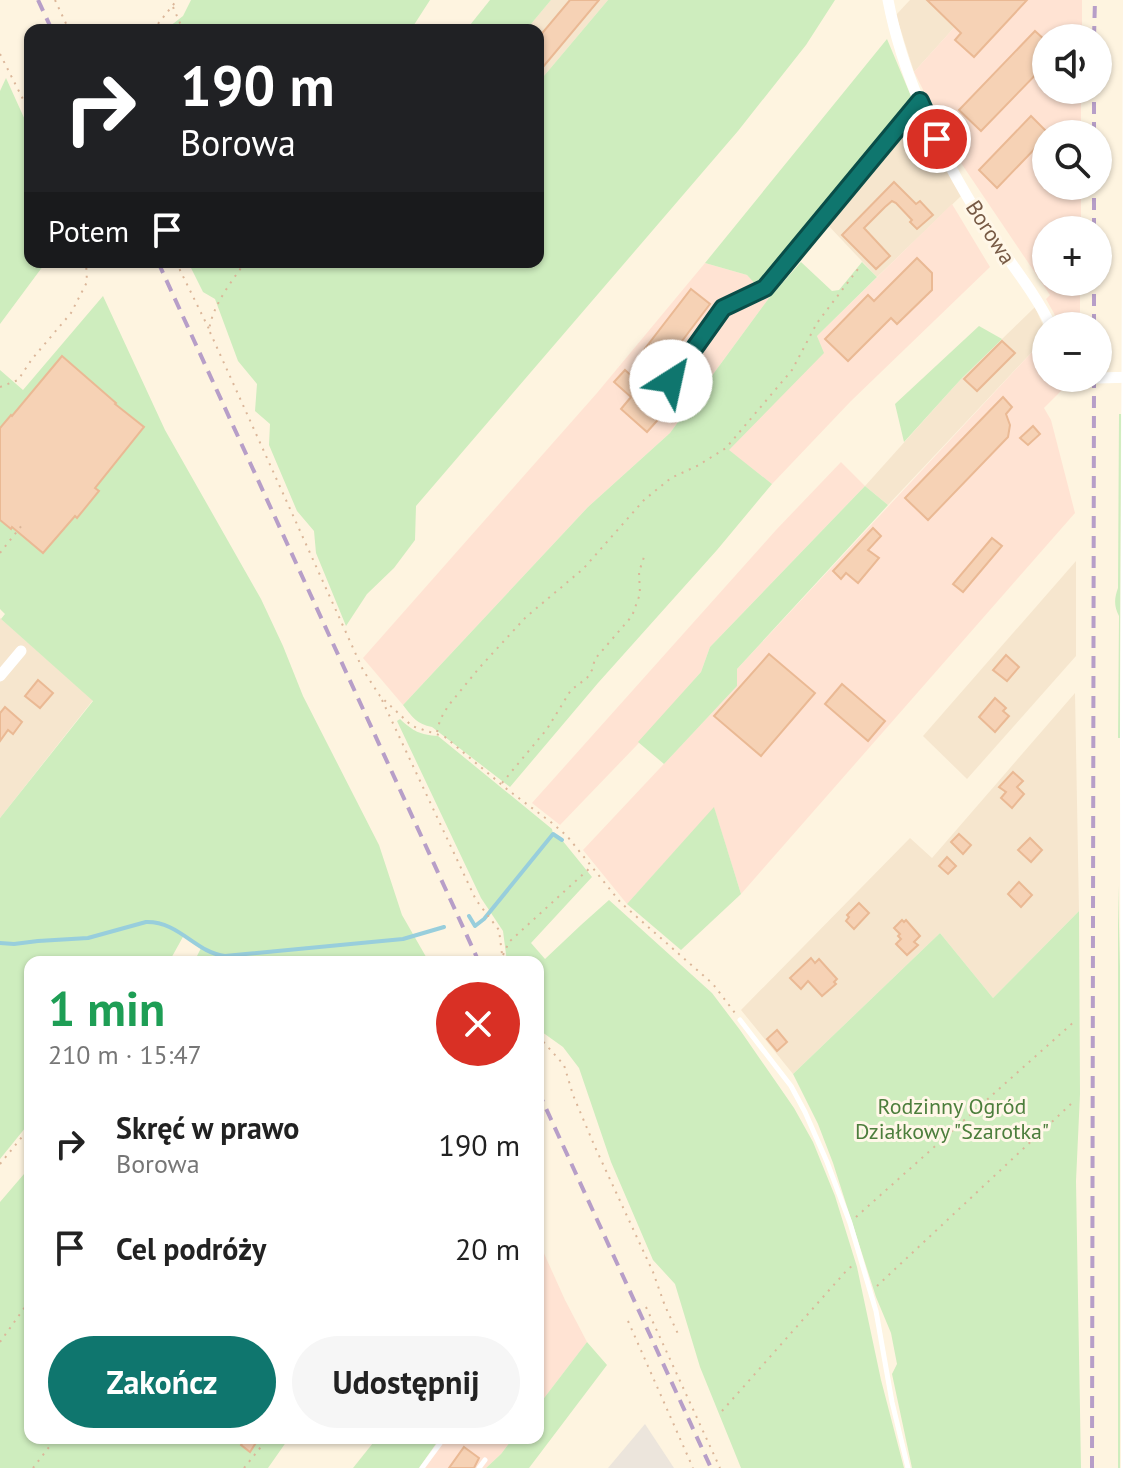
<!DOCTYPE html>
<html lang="pl">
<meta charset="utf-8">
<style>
body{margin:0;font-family:"PT Sans",sans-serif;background:#f6f6f6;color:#222;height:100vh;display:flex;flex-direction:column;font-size:30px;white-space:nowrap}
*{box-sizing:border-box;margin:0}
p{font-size:26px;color:#767676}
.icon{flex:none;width:44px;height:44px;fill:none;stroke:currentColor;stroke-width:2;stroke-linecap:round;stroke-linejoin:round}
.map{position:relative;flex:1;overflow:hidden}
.side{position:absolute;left:24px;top:956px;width:520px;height:488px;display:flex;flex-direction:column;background:#fff;border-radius:16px;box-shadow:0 2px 6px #0004}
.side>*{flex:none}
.banner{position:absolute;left:24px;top:24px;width:520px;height:244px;border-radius:16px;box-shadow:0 2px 6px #0004;background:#202124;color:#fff;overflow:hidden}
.buttons{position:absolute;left:1032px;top:24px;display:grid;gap:16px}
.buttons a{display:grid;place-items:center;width:80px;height:80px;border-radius:50%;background:#fff;box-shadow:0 2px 6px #0004;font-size:40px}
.pin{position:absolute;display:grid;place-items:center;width:68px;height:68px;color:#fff;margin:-34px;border:4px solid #fff;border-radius:50%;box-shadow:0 2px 8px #0007}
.me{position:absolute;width:88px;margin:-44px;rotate:35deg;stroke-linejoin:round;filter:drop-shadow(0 0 6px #0008)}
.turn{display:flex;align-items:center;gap:28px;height:168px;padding:0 24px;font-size:36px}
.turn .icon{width:104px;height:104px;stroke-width:2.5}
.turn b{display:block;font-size:56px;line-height:68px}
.then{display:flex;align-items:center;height:76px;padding:0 24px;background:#0003;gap:16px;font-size:30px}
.round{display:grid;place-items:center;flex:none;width:84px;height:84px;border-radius:42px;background:#f6f6f6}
.head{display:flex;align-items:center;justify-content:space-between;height:136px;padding:0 24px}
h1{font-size:48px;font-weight:700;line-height:60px;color:#1e9e55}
.cta{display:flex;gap:16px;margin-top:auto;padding:16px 24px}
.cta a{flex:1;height:92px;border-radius:48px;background:#0f766e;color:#fff;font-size:32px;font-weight:700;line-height:92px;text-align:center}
.cta a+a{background:#f6f6f6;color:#222}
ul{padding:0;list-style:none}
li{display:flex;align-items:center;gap:24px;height:104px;padding:0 24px}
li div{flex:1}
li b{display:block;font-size:30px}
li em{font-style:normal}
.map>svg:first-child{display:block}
</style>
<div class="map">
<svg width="1136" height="1468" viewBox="0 0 1136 1468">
<rect width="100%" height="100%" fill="#fef4e0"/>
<g fill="#f6e6ce">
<path d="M551,0h57l-70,83v-53h-12z"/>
<path d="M910,0h69l-65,72 -18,-57z"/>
<path d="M920,114l41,82 -84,81 -51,-54z"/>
<path d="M1035,307l11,25v5l-158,168 -23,-19 96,-107z"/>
<path d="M1076,561v95l-109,123 -44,-43z"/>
<path d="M0,618l93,82 -93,118z"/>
<path d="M1075,693l4,218 -86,87 -53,-65 -147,141 -52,-64 169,-172 22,20z"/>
</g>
<g fill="#ffe3d3">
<path d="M979,0h103v38h-36v52h35v44h-35v52h35v44h-35v52h34v31l-16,13h-3l-15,-27 4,-4 -91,-135 -45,-88z"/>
<path d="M952,204l38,63 -139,134 -79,83 -44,-34 95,-97 -6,-17z"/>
<path d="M705,263l42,12 22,23 -99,135 -82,74 -185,198 -40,-47 234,-265z"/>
<path d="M1046,337v41h15l1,12 -18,18 7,12 24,93 -334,381 -27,-86 -87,96 -44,-54 154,-164v-17z"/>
<path d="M841,462l24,24 -155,161 -9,25 -64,73 -77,80 -28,-22 244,-273z"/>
<path d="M538,1240l27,60 22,42 -49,64z"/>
<path d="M441,1438h72l-12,16 -15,14h-67z"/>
</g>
<path fill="#ece5dc" d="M645,1424l29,44h-66z"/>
<g fill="#ceedbe">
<path d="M191,0h239l-18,28v2h-247l18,-14z"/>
<path d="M490,0h61l-25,30h-60z"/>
<path d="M608,0h227l-29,45 -68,86 -322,375 -1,34 -21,28 -27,26 -21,32 -30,-73 -2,-22 -17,-20 -28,-66 1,-21 -15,-13 2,-27 -19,-23 -23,-62 -12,-7 -15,-30h350v-179z"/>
<path d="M887,39l26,62 -156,185 -10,-11 -42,-12z"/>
<path d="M6,78l24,53v131h16l-46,62v-233z"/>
<path d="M801,262l31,29 7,-1 23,-28 15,15 -60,59 7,17 -95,97 43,34 -55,66 -119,133 -88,104 -78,-60c-15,-3 -20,-10 -29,-22l185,-198 82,-74 99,-135z"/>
<path d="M103,296l62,134 96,169 22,47 20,50 76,149 23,70 27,47h-235l8,-16 -18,-11 -15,27h-139v160l-30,37v-341l93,-117 -92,-82 4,-5 -5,-5v-239l23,20z"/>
<path d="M979,326l23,13 -41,40 -57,63 -9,-38z"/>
<path d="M1119,414h2l-1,324h-2l1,-122c-5,-10 -5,-17 -1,-28z"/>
<path d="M865,486l23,19 -151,164v17l-73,78 -26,-22 63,-70 9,-25z"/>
<path d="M400,719c13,12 20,16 38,17l114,93 1,5 9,6 30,37 -61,66 14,16 36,-34 28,-25 103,93 28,37 54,78 19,34 22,54 22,71 24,113 23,88h-163l-41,-101 -25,-83 -22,-24 -42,-98 -32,-94 -16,-21 -21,-15 -4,-7v-63h-31l-4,-31 -22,-33 -84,-177z"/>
<path d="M714,807l27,87 -60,56 -54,-46z"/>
<path d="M1118,885l2,82v501h-2z"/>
<path d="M1079,911l1,183 -4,87 5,287h-169l-20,-94 5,-10 -6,-31 -15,-36 -43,-134 -15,-39 -25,-50 147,-141 53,65z"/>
<path d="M30,1167v271h259l-21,30h-268v-266z"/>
<path d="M587,1342l20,23 -78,103h-43l15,-14 12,-16h25v-32z"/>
<path d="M377,1438h63l-21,30h-66z"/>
</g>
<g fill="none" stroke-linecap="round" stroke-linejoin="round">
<g stroke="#98cedc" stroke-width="4">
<path d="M469,916l6,10 9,-7 69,-85 9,6"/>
<path d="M0,943l14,1 24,-3 50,-3 58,-16c33,-1 50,31 79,34l178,-17 41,-12"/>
</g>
</g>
<g fill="#f6d2b5" stroke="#eab994" stroke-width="2">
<path d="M570,0h29l-61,73v-35z"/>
<path d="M927,0h100l-53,57 -19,-17 6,-7z"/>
<path d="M1035,31l11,10v23l-65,67 -22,-21z"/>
<path d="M1031,116l18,18h-3v3l-49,51 -18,-18z"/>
<path d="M894,182l22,22 4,-3 13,14 -16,14 -7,-7 2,-2 -16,-17 -4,-2 -7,6 -21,21 26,28 -14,13 -34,-34z"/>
<path d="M917,258l15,15v17l-35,34 -6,-6 -43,43 -23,-22 43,-44 6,6z"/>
<path d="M691,289l19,15 -50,66 -20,-15z"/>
<path d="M1002,341l13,12 -38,38 -13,-12z"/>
<path d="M62,356l54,47 -1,1 29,23 -49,61 4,3 -22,27 -2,-2 -32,37 -31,-26 -1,2 -11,-9v-92l11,-13 1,1z"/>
<path d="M625,370l17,15 9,-11 27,23 -31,35 -26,-23 10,-12 -17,-15z"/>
<path d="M1003,397l9,10 -6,7 4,11 -2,12 -80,83 -23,-22z"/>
<path d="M1033,426l7,8 -12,11 -8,-7z"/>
<path d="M873,528l8,8 -13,14 11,8 -21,25 -12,-10 -5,6 -8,-8z"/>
<path d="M992,538l10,8 -39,46 -10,-8z"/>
<path d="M769,654l46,39 -54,63 -47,-40z"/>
<path d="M1006,655l13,12 -12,14 -14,-11z"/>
<path d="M38,680l15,13 -13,15 -15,-12z"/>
<path d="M842,684l43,37 -17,20 -43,-37z"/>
<path d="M995,698l11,10 -3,3 6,5 -14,16 -16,-15z"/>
<path d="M5,707l17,15 -9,12 -5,-4 -8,11v-28z"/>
<path d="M1013,772l10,9 -6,6 7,7 -12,14 -11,-10 5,-6 -7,-5z"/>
<path d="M959,834l12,11 -8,9 -12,-12z"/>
<path d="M1030,838l12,12 -11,12 -13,-12z"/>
<path d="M947,857l9,9 -8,8 -9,-8z"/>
<path d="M1019,882l13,13 -11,12 -13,-13z"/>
<path d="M859,903l10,10 -15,16 -8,-8 3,-4 -2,-2z"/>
<path d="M902,920l2,2 2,-2 14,16 -6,6 4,3 -11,10 -11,-11 5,-5 -3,-3 2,-2 -6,-6z"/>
<path d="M811,958l4,5 4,-4 18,20 -3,3 2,2 -14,12 -14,-15 -7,8 -11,-11z"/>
<path d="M777,1030l10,12 -10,9 -10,-12z"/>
<path d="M246,1438h13l-9,14 -9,-7z"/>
<path d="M464,1447l15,11 -5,10h-25z"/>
</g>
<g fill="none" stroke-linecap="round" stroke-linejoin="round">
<g stroke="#dbb699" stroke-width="2" stroke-dasharray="2 6" stroke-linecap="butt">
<path d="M55,0l14,30"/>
<path d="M173,7l10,23"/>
<path d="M153,30l24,-30"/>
<path d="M0,54l30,59"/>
<path d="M176,262l33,67"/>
<path d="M245,262c-14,21 -32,42 -36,68l154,340 17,26 32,30 33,11 63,53 44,33 15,13 54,67 92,81 22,29"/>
<path d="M0,387l18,-7 14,-21 39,-46 16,-31 -1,-20"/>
<path d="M0,553l22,-28"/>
<path d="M382,700l94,200 23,30 4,32"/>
<path d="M437,732l3,-12 8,-14 32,-39 46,-50 57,-48 61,-69 27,-22 26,-12 29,-18 66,-78 25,-47 41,-54"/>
<path d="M502,783l45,-54 24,-39 16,-12 5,-8 3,-11 37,-43 8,-22 -1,-22 5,-15"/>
<path d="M503,955l6,-13 82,-75"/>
<path d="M538,1036l26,29 9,30 22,52 58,125 12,34 14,30"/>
<path d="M0,1164l30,-37"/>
<path d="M856,1217l220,-197"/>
<path d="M877,1286l195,-183"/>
<path d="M646,1307l74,161"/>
<path d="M628,1321l65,147"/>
<path d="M0,1342l30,-42"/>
<path d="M722,1411l125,-141 6,-5"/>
<path d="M33,1468l23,-30"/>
<path d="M244,1468l24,-30"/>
</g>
<g stroke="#fff" stroke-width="5">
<path d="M671,381l52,-73 42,-20 154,-186"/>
<path d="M740,1020l51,66 14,26 22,50 23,61 26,88 16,91 16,66"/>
<path d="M422,1468l22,-30"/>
<path d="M479,1468l6,-8"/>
</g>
<g stroke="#fff" stroke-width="11">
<path d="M888,0c15,79 53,156 96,224 22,34 49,65 67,102"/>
<path d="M1098,378l37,-1"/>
<path d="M0,676l21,-25"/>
</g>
<path stroke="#fff" stroke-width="16" d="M1129,1468l-1,-726 3,-742"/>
<g stroke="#b79ec8" stroke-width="4" stroke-dasharray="12 8" stroke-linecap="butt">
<path d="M38,0l14,30"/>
<path d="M1094,38l1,-38"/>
<path d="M1094,134v-44"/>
<path d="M1094,230v-44"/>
<path d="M158,262l321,700"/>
<path d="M1094,326v-44"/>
<path d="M538,1091l173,377"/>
<path d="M1092,1468l2,-1090"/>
</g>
</g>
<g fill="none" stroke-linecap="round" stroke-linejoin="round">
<g stroke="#0a4d48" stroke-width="20">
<path id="route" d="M671,381l52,-73 42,-20 155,-187 17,38"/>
</g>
<use href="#route" stroke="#0f766e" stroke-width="14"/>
</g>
<g text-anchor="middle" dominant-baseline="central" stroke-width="6" stroke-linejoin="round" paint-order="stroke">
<g font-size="22" fill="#775a45" stroke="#fff7e8">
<text transform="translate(991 232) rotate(57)">Borowa</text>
</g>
<g font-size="22" fill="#4c7e3c" stroke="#fff7e8">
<text x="952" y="1106">Rodzinny Ogród<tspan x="952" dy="25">Działkowy "Szarotka"</tspan></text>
</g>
</g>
</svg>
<div class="buttons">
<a><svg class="icon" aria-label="sound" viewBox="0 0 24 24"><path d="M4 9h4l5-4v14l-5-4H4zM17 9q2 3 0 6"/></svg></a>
<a><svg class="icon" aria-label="search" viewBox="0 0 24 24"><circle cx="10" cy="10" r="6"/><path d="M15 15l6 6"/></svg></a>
<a>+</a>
<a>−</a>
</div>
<div class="pin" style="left:937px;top:139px;background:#d93025"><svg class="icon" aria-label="arrive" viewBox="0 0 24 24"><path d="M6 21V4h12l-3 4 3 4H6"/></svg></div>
<svg class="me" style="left:671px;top:381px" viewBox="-20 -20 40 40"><circle r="19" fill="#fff"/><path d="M0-13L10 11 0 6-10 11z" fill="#0f766e"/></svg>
<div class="banner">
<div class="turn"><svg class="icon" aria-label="right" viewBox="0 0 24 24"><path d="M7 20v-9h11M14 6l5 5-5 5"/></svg><div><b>190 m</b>Borowa</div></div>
<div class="then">Potem<svg class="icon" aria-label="arrive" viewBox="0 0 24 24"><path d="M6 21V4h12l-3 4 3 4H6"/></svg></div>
</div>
<section class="side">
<div class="head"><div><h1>1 min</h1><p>210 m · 15:47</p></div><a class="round" style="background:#d93025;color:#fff"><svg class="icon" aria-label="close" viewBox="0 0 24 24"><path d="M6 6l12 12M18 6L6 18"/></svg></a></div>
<ul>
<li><svg class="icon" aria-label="right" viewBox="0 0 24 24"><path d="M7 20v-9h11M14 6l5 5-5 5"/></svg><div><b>Skręć w prawo</b><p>Borowa</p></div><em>190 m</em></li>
<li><svg class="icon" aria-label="arrive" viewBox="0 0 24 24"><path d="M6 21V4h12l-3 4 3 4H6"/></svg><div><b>Cel podróży</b></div><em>20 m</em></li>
</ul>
<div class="cta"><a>Zakończ</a><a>Udostępnij</a></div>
</section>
</div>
